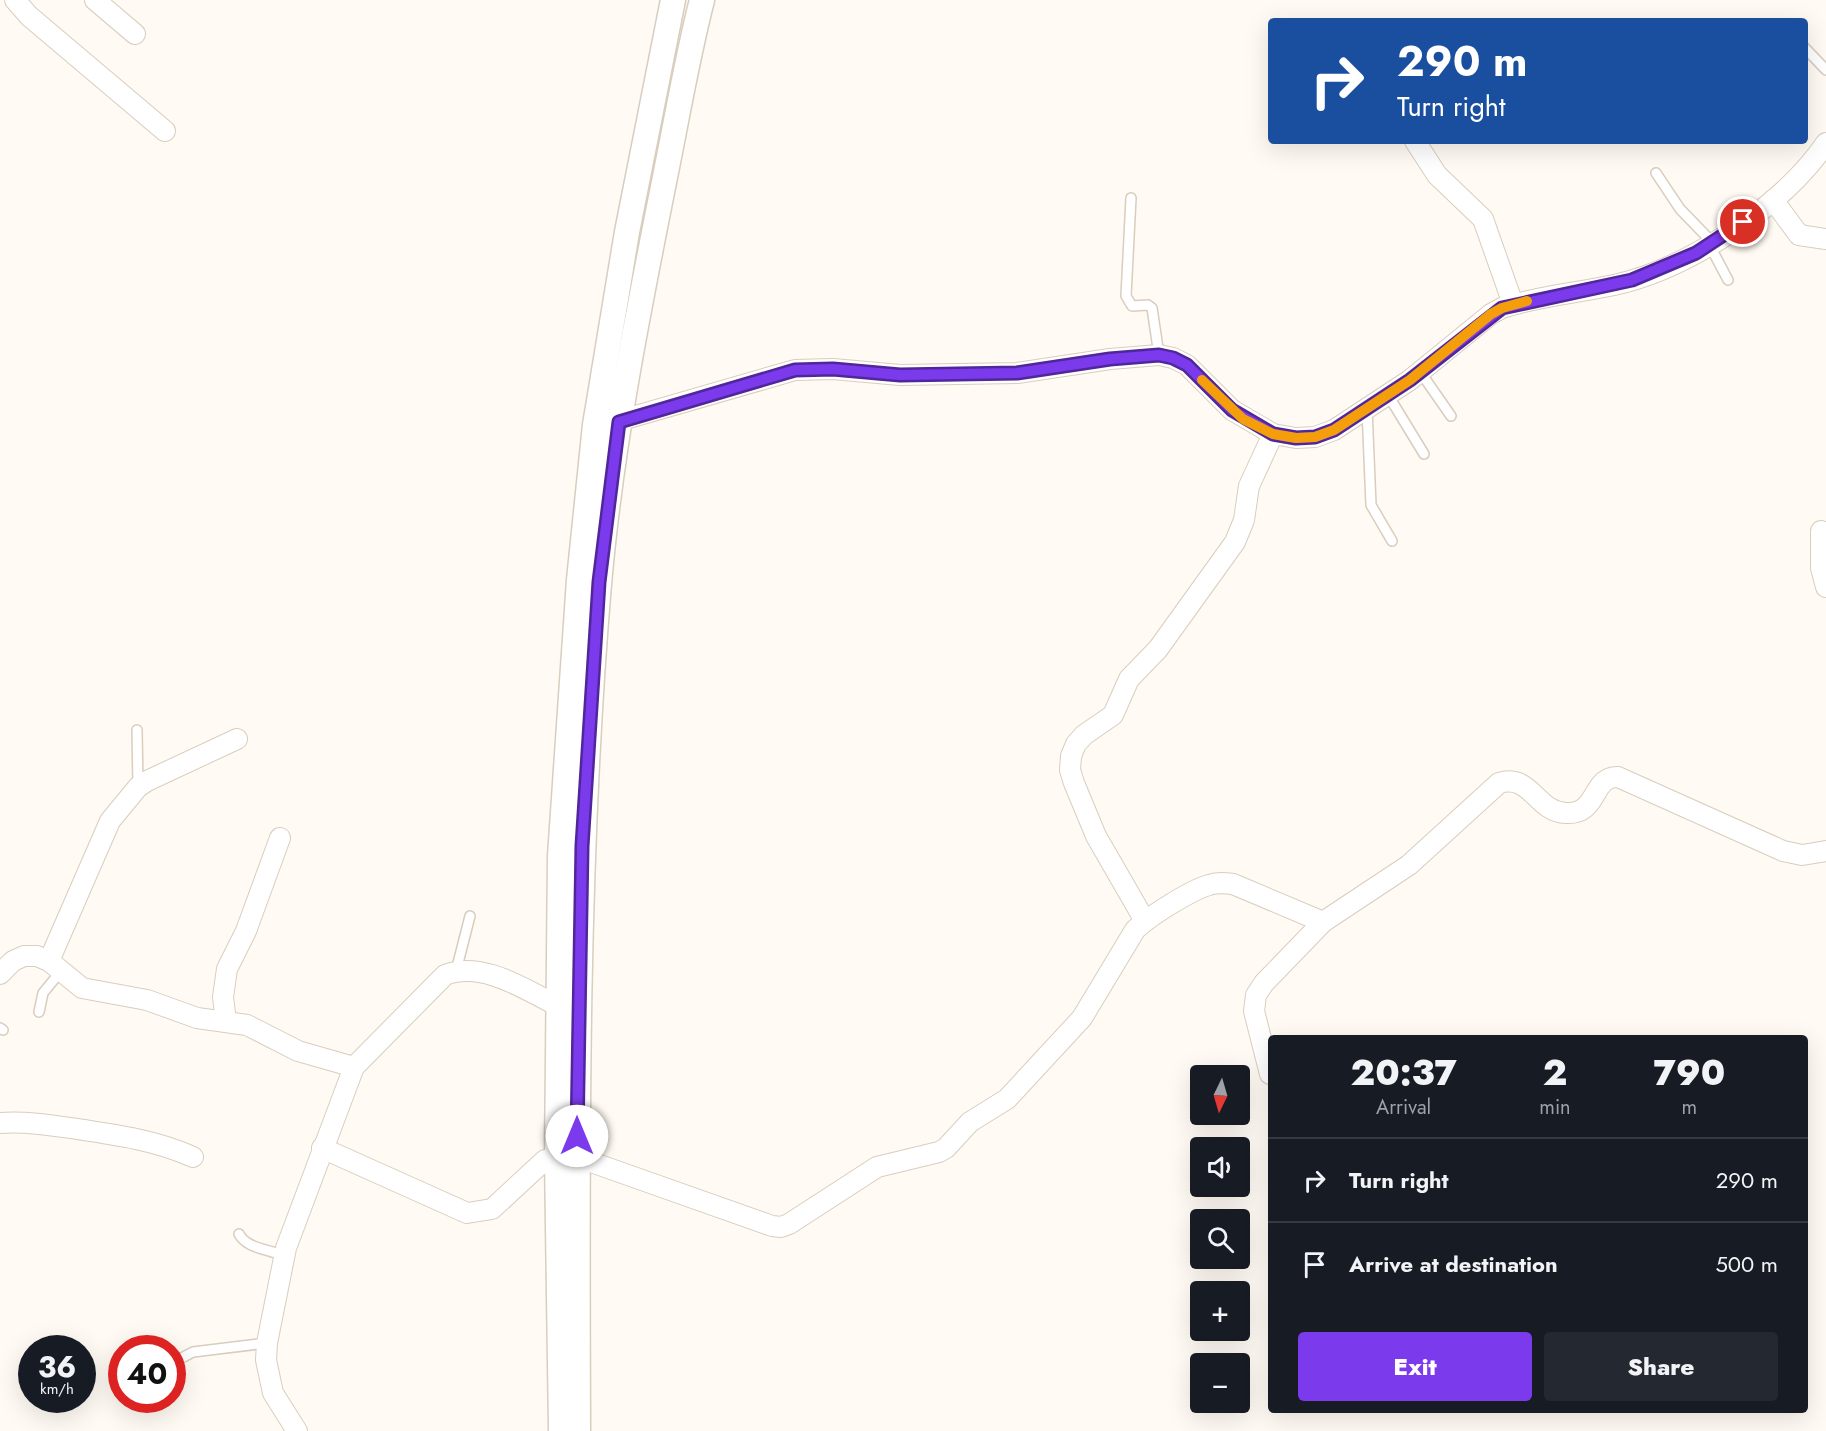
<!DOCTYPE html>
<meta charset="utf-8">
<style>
body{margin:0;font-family:Jost,sans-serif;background:#242831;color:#f1f3f6;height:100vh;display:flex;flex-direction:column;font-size:22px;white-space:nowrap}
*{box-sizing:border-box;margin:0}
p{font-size:20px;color:#9ea1a6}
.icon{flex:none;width:33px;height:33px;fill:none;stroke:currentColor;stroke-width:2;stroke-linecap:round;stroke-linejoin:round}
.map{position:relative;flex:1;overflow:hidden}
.panel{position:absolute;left:1268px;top:1035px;width:540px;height:378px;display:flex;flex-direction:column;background:#171b24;border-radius:6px;box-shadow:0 6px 24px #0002}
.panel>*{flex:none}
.top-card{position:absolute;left:1268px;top:18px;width:540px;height:126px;border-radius:6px;box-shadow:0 6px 24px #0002;background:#1a4fa0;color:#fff;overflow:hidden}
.needle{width:39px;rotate:185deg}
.tools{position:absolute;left:1190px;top:1065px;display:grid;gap:12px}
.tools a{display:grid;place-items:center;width:60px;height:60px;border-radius:6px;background:#171b24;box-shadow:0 6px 24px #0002;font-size:30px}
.speed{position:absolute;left:18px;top:1335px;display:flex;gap:12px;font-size:30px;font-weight:700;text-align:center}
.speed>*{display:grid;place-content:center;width:78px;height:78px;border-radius:50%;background:#171b24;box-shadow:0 6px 24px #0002;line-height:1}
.speed small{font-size:15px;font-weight:400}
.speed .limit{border:9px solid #d22;background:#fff;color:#111}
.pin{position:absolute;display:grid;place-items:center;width:51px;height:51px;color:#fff;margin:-26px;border:3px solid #fff;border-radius:50%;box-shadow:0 2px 6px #0007}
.me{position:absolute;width:66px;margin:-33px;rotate:0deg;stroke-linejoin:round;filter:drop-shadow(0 0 4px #0008)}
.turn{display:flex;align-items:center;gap:21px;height:126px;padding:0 30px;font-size:27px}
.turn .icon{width:78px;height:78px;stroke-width:2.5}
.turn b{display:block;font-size:42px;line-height:51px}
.eta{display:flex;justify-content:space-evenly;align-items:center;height:102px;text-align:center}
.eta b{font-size:36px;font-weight:800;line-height:42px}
.action{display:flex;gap:12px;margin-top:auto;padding:12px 30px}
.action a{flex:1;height:69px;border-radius:6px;background:#7c3aed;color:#fff;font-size:24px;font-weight:800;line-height:69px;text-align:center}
.action a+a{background:#242831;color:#f1f3f6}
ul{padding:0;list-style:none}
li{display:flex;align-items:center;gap:18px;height:84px;padding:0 30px;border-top:2px solid #363941}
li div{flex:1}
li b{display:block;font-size:22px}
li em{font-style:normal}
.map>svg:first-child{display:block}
</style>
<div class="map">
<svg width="1826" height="1431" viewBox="0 0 1826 1431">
<rect width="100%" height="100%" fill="#fffaf3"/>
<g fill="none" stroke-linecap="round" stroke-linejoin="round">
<g stroke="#d9cdbe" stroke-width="12">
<g id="service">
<path d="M1804,47l22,23"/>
<path d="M1656,173l24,36 34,35"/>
<path d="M1131,198l-5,98 6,10 16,-1 4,3 7,47"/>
<path d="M1710,246l18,34"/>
<path d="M1421,373l30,43"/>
<path d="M1388,395l36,59"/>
<path d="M1367,409l4,96 21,36"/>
<path d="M137,730l1,57"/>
<path d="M456,971l14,-55"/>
<path d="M39,1012l4,-19 18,-22"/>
<path d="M0,1028l3,2"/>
<path d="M239,1234c8,15 30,15 45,22"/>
<path d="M121,1363h1"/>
<path d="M172,1363l21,-11 74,-9"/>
</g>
</g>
<g stroke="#d9cdbe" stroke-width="22">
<g id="minor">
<path d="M15,0l14,16 136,115"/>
<path d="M95,0l40,34"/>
<path d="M1415,141l22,34 46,44 30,85"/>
<path d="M1773,200l26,35 27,4"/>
<path d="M608,424l187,-54 38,-1 67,6 117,-2 93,-14 49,-4 14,3 14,7 45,45 41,24 23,4 19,-1 19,-7 76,-50 81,-66 11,-6c36,-12 75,-15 112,-23 74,-16 169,-79 212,-142"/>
<path d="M1821,531v37l5,19"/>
<path d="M1145,921l-49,-85 -22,-53 -4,-13 1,-14 5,-12 8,-9 29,-20 16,-36 29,-30 77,-107 9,-22 5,-34 24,-52"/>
<path d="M49,961l61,-140 28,-34 9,-6 90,-42"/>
<path d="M0,974l13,-13 11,-5h13l12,5 33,27 65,12 50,18 50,7 51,26 56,16"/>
<path d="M226,1021l-3,-24 4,-28 19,-38 34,-93"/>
<path d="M1270,1074l-16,-63 2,-16 8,-12 59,-61 86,-57 90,-82c32,-10 37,29 67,30 33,2 25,-37 52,-36l165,74 19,4 24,-4"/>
<path d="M0,1123c28,-2 56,3 84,7 39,6 74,11 109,27"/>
<path d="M322,1148l145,65 25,-4 53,-49 32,-3 195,69 9,1 8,-3 88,-57 62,-15 7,-4 24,-26 37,-23 75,-81 53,-88c13,-13 56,-40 74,-45 8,-3 16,-2 24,-1l90,38"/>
<path d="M297,1431l-24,-38 -7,-33 1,-17 19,-95 68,-181 91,-92c37,-15 81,15 113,31"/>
</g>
</g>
<g stroke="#d9cdbe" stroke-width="27">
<g id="tertiary">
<path d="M561,1431l-4,-273 3,-302 19,-276 16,-155 32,-193 46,-232"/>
<path d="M578,1431c-1,-283 -3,-565 21,-847 12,-137 39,-272 66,-407 12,-59 22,-119 37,-177"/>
</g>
</g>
<use href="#service" stroke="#fff" stroke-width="9"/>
<use href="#minor" stroke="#fff" stroke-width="20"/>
<use href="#tertiary" stroke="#fff" stroke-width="24"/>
</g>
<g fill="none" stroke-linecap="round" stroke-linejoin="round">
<g stroke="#51269a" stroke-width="15">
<path id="route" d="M577,1136l5,-290 17,-264 20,-160 176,-52 38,-1 67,6 117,-2 93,-14 49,-4 14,3 14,7 45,45 41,24 23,4 19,-1 19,-7 76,-50 92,-72 130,-28 64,-27 47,-31"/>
</g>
<use href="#route" stroke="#7c3aed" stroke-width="10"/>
<path stroke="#f59e0b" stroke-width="10" d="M1202,380l41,39 30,15 23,4 19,-1 19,-7 76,-50 81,-66 11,-6 25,-7"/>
</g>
</svg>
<div class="tools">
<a><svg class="needle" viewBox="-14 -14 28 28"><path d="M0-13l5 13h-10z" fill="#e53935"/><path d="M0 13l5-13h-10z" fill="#9ea1a6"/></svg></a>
<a><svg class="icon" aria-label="sound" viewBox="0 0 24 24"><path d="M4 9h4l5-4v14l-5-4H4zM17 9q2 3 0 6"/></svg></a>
<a><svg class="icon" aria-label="search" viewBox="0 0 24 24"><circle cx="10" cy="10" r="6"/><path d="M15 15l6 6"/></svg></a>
<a>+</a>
<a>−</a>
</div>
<div class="speed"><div>36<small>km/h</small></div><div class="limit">40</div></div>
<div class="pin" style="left:1743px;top:222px;background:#d93025"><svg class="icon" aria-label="arrive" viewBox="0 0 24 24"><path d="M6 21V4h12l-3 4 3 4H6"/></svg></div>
<svg class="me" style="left:577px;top:1136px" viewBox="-20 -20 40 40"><circle r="19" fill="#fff"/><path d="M0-13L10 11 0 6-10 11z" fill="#7c3aed"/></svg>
<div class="top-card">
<div class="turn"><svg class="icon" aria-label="right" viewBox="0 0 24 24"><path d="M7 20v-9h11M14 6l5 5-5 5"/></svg><div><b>290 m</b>Turn right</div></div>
</div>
<section class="panel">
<div class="eta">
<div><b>20:37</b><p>Arrival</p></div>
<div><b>2</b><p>min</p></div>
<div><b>790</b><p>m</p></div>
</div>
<ul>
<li><svg class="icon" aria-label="right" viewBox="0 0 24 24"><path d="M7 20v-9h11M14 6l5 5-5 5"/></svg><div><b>Turn right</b></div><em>290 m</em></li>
<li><svg class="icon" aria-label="arrive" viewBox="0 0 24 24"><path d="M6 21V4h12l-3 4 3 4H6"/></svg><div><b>Arrive at destination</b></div><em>500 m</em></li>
</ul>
<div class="action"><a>Exit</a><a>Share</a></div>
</section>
</div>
